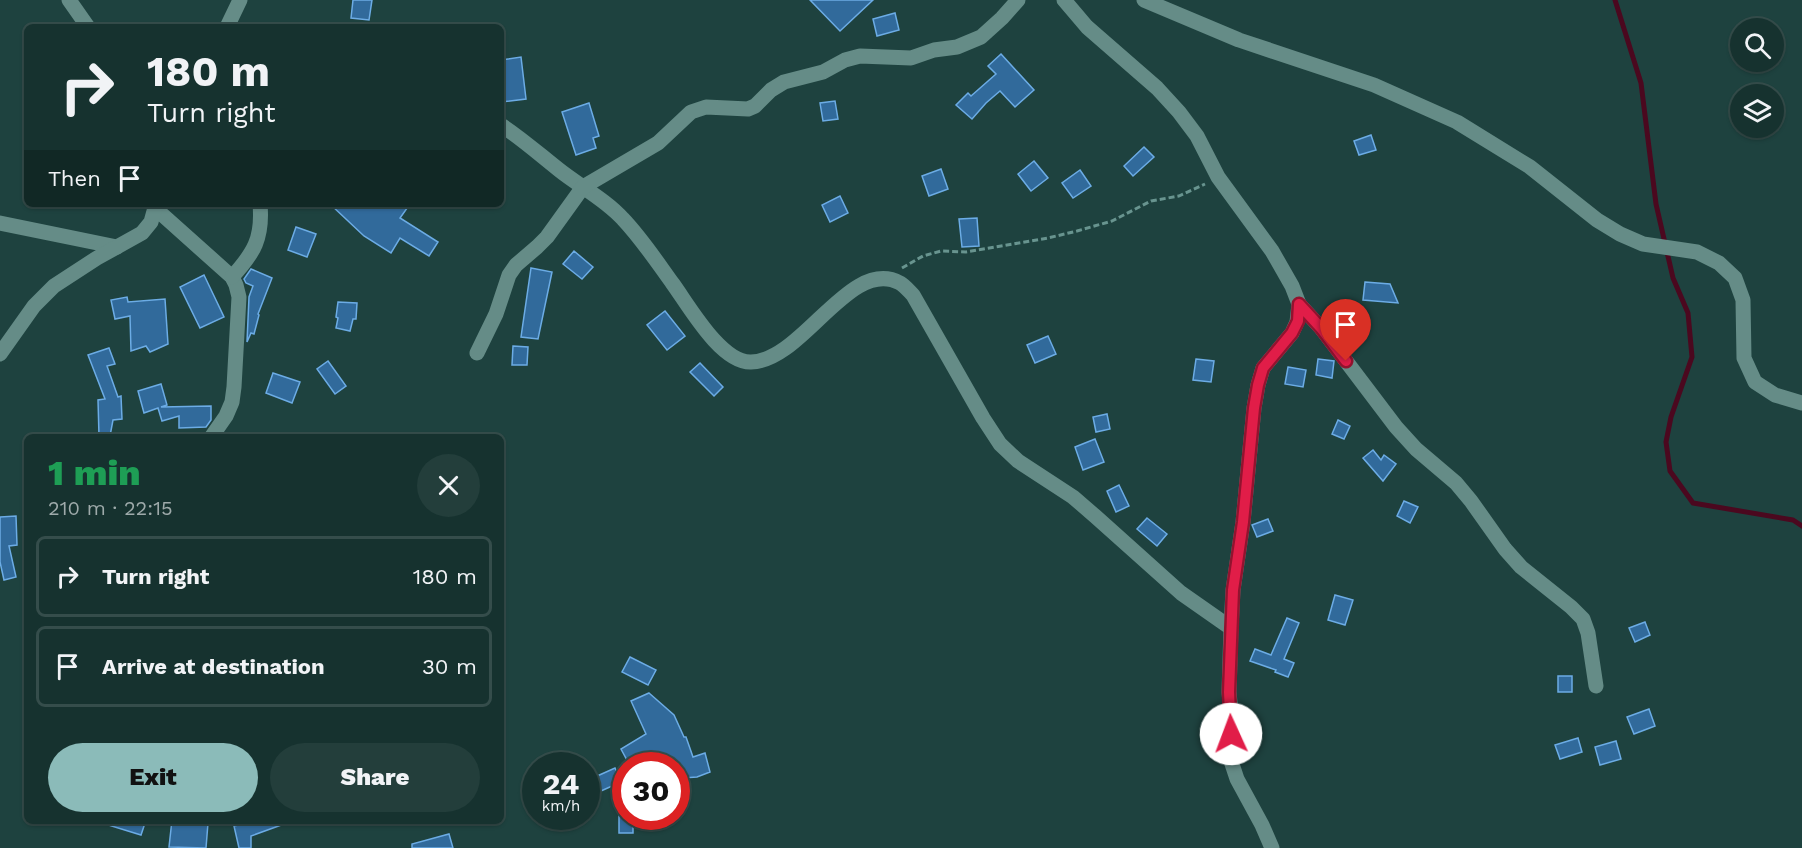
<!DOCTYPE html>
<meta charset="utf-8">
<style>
body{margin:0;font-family:"Work Sans",sans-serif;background:#233e3b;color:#f1f3f6;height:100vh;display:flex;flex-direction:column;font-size:22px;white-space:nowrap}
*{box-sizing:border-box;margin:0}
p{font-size:20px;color:#9eaaaa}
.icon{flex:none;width:33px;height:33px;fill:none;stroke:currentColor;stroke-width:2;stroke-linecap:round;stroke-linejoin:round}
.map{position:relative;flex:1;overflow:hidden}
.drawer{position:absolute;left:24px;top:434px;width:480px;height:390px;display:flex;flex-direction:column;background:#16322f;border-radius:9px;box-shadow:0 2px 4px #0004,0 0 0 2px #354d4b}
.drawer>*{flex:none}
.banner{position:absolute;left:24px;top:24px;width:480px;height:183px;border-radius:9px;box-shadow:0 2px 4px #0004,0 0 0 2px #354d4b;background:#16322f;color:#f1f3f6;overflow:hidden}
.buttons{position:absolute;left:1730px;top:18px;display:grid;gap:12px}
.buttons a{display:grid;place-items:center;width:54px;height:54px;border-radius:50%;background:#16322f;box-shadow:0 2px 4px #0004,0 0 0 2px #354d4b;font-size:30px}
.speed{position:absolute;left:522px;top:752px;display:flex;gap:12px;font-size:30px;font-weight:700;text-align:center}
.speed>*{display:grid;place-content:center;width:78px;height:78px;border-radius:50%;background:#16322f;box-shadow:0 2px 4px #0004,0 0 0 2px #354d4b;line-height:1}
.speed small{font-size:15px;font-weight:400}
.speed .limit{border:9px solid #d22;background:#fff;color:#111}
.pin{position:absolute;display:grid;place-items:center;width:51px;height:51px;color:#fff;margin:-62px -26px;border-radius:50% 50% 50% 0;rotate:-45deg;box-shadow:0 0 6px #0007}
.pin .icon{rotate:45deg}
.me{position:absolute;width:66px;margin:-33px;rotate:358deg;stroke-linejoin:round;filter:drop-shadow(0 0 4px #0008)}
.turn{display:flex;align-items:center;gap:21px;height:126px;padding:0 24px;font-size:27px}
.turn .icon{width:78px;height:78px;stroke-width:2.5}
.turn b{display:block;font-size:42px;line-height:51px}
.then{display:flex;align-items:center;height:57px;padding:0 24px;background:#0003;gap:12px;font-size:22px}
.round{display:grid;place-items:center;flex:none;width:63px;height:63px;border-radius:32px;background:#233e3b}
.head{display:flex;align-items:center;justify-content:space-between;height:102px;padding:0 24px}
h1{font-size:36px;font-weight:800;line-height:45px;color:#1e9e55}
.button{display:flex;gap:12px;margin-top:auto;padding:12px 24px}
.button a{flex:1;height:69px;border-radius:36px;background:#8bbbb9;color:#111;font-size:24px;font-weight:800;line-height:69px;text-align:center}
.button a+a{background:#233e3b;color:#f1f3f6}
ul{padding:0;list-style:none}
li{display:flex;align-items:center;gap:18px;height:81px;margin:0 12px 9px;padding:0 12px;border:3px solid #354d4b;border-radius:9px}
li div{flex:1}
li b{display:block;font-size:22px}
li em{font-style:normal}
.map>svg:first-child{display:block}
</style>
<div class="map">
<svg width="1802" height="848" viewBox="0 0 1802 848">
<rect width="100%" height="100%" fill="#1e423f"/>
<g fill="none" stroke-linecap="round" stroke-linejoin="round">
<path stroke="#4b081f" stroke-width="5" d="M1615,0l26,83 15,121 17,74 15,35 4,44 -21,60 -5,25 4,29 23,32 100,17 9,6"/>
</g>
<g fill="#316a9b" stroke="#6cace5" stroke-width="1.5">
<path d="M353,0h19l-3,20 -18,-2z"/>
<path d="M810,0h63l-33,31z"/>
<path d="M895,13l4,17 -22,6 -4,-17z"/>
<path d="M1001,54l33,36 -19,17 -15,-16 -14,12 -14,16 -16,-14 12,-12 3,3 25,-22 -8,-8z"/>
<path d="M521,57l5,42 -25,3v-42z"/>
<path d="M835,101l3,18 -15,2 -3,-18z"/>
<path d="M589,103l10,33 -6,2 3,10 -20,7 -14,-43z"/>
<path d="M1371,135l5,15 -17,5 -5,-14z"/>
<path d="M1144,147l10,10 -21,19 -9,-10z"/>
<path d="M1034,161l14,17 -17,13 -13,-17z"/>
<path d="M941,169l7,20 -19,7 -7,-20z"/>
<path d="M1080,170l11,16 -18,12 -11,-15z"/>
<path d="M840,196l8,17 -18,9 -8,-17z"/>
<path d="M330,204h80l-10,14 38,24 -9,14 -29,-18 -9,15 -27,-17z"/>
<path d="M977,218l2,28 -17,1 -3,-28z"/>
<path d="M296,227l20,7 -9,23 -19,-7z"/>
<path d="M574,251l19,16 -11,12 -19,-15z"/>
<path d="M531,268l21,4 -14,67 -17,-2z"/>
<path d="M251,269l21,9 -14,36 1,1 -5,19 -3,-1 -4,9 2,-45 4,-11 -7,-3 -2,-4z"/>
<path d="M204,275l20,42 -24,11 -20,-41z"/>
<path d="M1365,282l25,2 8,19 -35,-3z"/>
<path d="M127,297l1,5 37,-3 3,45 -18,8 -4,-6 -15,5 -1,-35 -15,3 -4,-19z"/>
<path d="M338,302l19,1 -1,16h-3l-3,12 -14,-3 2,-10 -2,-1z"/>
<path d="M665,311l20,25 -18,14 -20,-25z"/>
<path d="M1048,336l8,18 -21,9 -8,-18z"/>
<path d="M513,346l15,1 -1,18h-15z"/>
<path d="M109,348l6,16 -8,2 11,31 3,-1 1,23 -9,1 -3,16h-11l-1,-36 7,-1 -17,-44z"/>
<path d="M1196,359l18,2 -3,21 -18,-2z"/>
<path d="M1318,359l16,2 -2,17 -16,-3z"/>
<path d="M328,361l18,25 -11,8 -18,-25z"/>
<path d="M700,363l23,24 -9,9 -24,-24z"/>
<path d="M1288,367l18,3 -3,17 -18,-3z"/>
<path d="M273,373l27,9 -8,21 -26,-10z"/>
<path d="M161,384l6,21 -6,2 50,-1v14l-5,7 -27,1v-12l-17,5 -4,-13 -14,5 -6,-22z"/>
<path d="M1107,414l3,15 -14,3 -3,-15z"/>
<path d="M1338,420l12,6 -6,13 -12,-5z"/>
<path d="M1095,439l9,23 -21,8 -8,-23z"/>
<path d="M1373,450l8,10 3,-5 12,9 -13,17 -20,-23z"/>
<path d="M1119,485l10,21 -13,6 -9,-21z"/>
<path d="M1404,501l14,6 -8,16 -13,-7z"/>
<path d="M16,516l1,29 -8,1 7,31 -12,3 -4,-18v-45z"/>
<path d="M1147,518l20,16 -10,12 -20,-17z"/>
<path d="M1268,519l5,12 -16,6 -5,-12z"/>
<path d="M1335,595l18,5 -8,25 -17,-5z"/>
<path d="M1287,618l12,5 -15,36 10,4 -6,14 -13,-5 1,-2 -26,-9 5,-12 16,6z"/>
<path d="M1645,622l5,13 -15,7 -6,-14z"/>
<path d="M630,657l26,13 -8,15 -26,-13z"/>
<rect x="1558" y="676" width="14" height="16"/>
<path d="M649,693l25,22 10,22h2l7,20 12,-4 5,19 -13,5 -14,1 -2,-13h-30l-7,-12 -16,9 -7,-13 25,-15 -15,-33z"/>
<path d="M1649,709l6,17 -21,8 -7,-17z"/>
<path d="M1578,738l4,14 -22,7 -5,-14z"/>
<path d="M1616,741l5,18 -21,6 -5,-18z"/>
<path d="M615,768l6,14 -20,9 -6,-14z"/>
<rect x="619" y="816" width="14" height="17"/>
<path d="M105,820h41l-5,15 -36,-11z"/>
<path d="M172,820l36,3 -2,25 -37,-1z"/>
<path d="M259,820h28v3l-36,13v12h-12l-5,-22z"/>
<path d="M449,834l4,14h-41v-4z"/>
</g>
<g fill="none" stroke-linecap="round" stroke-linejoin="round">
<path stroke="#68948f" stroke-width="3" stroke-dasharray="6 3" stroke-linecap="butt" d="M902,268l21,-12 18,-5 25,1 82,-14 29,-7 35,-10 39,-20 28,-5 26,-12"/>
<g stroke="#658c87" stroke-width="15">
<path d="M69,0l19,27"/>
<path d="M1064,0l23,27 70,61 22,24 18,24 21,41 54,74 20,35 7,18 -2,18 -5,11 -29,35 -5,17 -4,23 -11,114 -10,68 -2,38 -2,64 2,21v48l6,18 25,46 10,23"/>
<path d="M1144,0l95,40 135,45 83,37 73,45 67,53 23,14 23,10 54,8 22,11 16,15 8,22 1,58 11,24 20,13 27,8"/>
<path d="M227,27l13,-27"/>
<path d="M501,125c20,13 38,29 57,44 21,17 47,30 65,50 19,20 34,43 50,65 16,22 48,79 78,78 52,-1 99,-106 149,-79 5,3 9,8 13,12l70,123 17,26 18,17 55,36 22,19 86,77 50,35"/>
<path d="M156,209l76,68 4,8 3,12 -5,90 -2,15 -6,14 -14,20"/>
<path d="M0,223l117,24"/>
<path d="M232,277c22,-24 31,-39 28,-73"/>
<path d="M1299,304l22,24 75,99 20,22 40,34 15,18 34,48 16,18 50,40 12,12 5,14 8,53"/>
<path d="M477,353l19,-39 13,-39 7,-10 21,-18 10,-10 36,-50 75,-44 33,-31 15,-5 42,2 7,-3 16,-16 13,-8 39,-10 22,-12 15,-4 51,2 23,-8 23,-3 24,-10 21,-19 16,-18"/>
<path d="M0,354l34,-48 20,-20 43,-28 45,-25 9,-11 5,-18"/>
</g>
</g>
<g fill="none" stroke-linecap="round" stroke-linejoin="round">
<g stroke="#92132f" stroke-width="15">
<path id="route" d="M1231,734l-2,-42 4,-102 10,-68 11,-114 4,-23 5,-17 29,-35 6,-12 1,-17 22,24 25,33"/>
</g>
<use href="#route" stroke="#e11d48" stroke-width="10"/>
</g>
</svg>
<div class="buttons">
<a><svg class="icon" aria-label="search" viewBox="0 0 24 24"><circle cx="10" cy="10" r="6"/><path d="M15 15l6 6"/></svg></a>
<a><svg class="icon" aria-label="layers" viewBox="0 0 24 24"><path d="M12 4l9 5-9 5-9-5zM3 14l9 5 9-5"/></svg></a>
</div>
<div class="speed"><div>24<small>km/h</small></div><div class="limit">30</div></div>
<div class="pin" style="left:1346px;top:361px;background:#d93025"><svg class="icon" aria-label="arrive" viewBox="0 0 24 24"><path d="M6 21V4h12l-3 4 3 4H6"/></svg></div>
<svg class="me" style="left:1231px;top:734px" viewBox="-20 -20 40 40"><circle r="19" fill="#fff"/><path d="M0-13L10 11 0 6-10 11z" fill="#e11d48"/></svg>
<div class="banner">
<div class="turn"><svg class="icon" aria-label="right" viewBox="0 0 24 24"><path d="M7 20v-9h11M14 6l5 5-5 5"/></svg><div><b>180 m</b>Turn right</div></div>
<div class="then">Then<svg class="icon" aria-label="arrive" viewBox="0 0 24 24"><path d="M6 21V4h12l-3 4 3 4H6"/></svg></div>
</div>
<section class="drawer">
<div class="head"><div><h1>1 min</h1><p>210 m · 22:15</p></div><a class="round"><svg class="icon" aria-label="close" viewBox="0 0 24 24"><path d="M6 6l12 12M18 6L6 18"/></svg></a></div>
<ul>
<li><svg class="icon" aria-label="right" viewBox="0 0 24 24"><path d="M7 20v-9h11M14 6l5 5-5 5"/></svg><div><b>Turn right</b></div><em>180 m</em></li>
<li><svg class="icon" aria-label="arrive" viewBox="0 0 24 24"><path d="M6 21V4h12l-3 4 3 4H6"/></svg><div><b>Arrive at destination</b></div><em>30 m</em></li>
</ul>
<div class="button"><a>Exit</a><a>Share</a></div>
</section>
</div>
